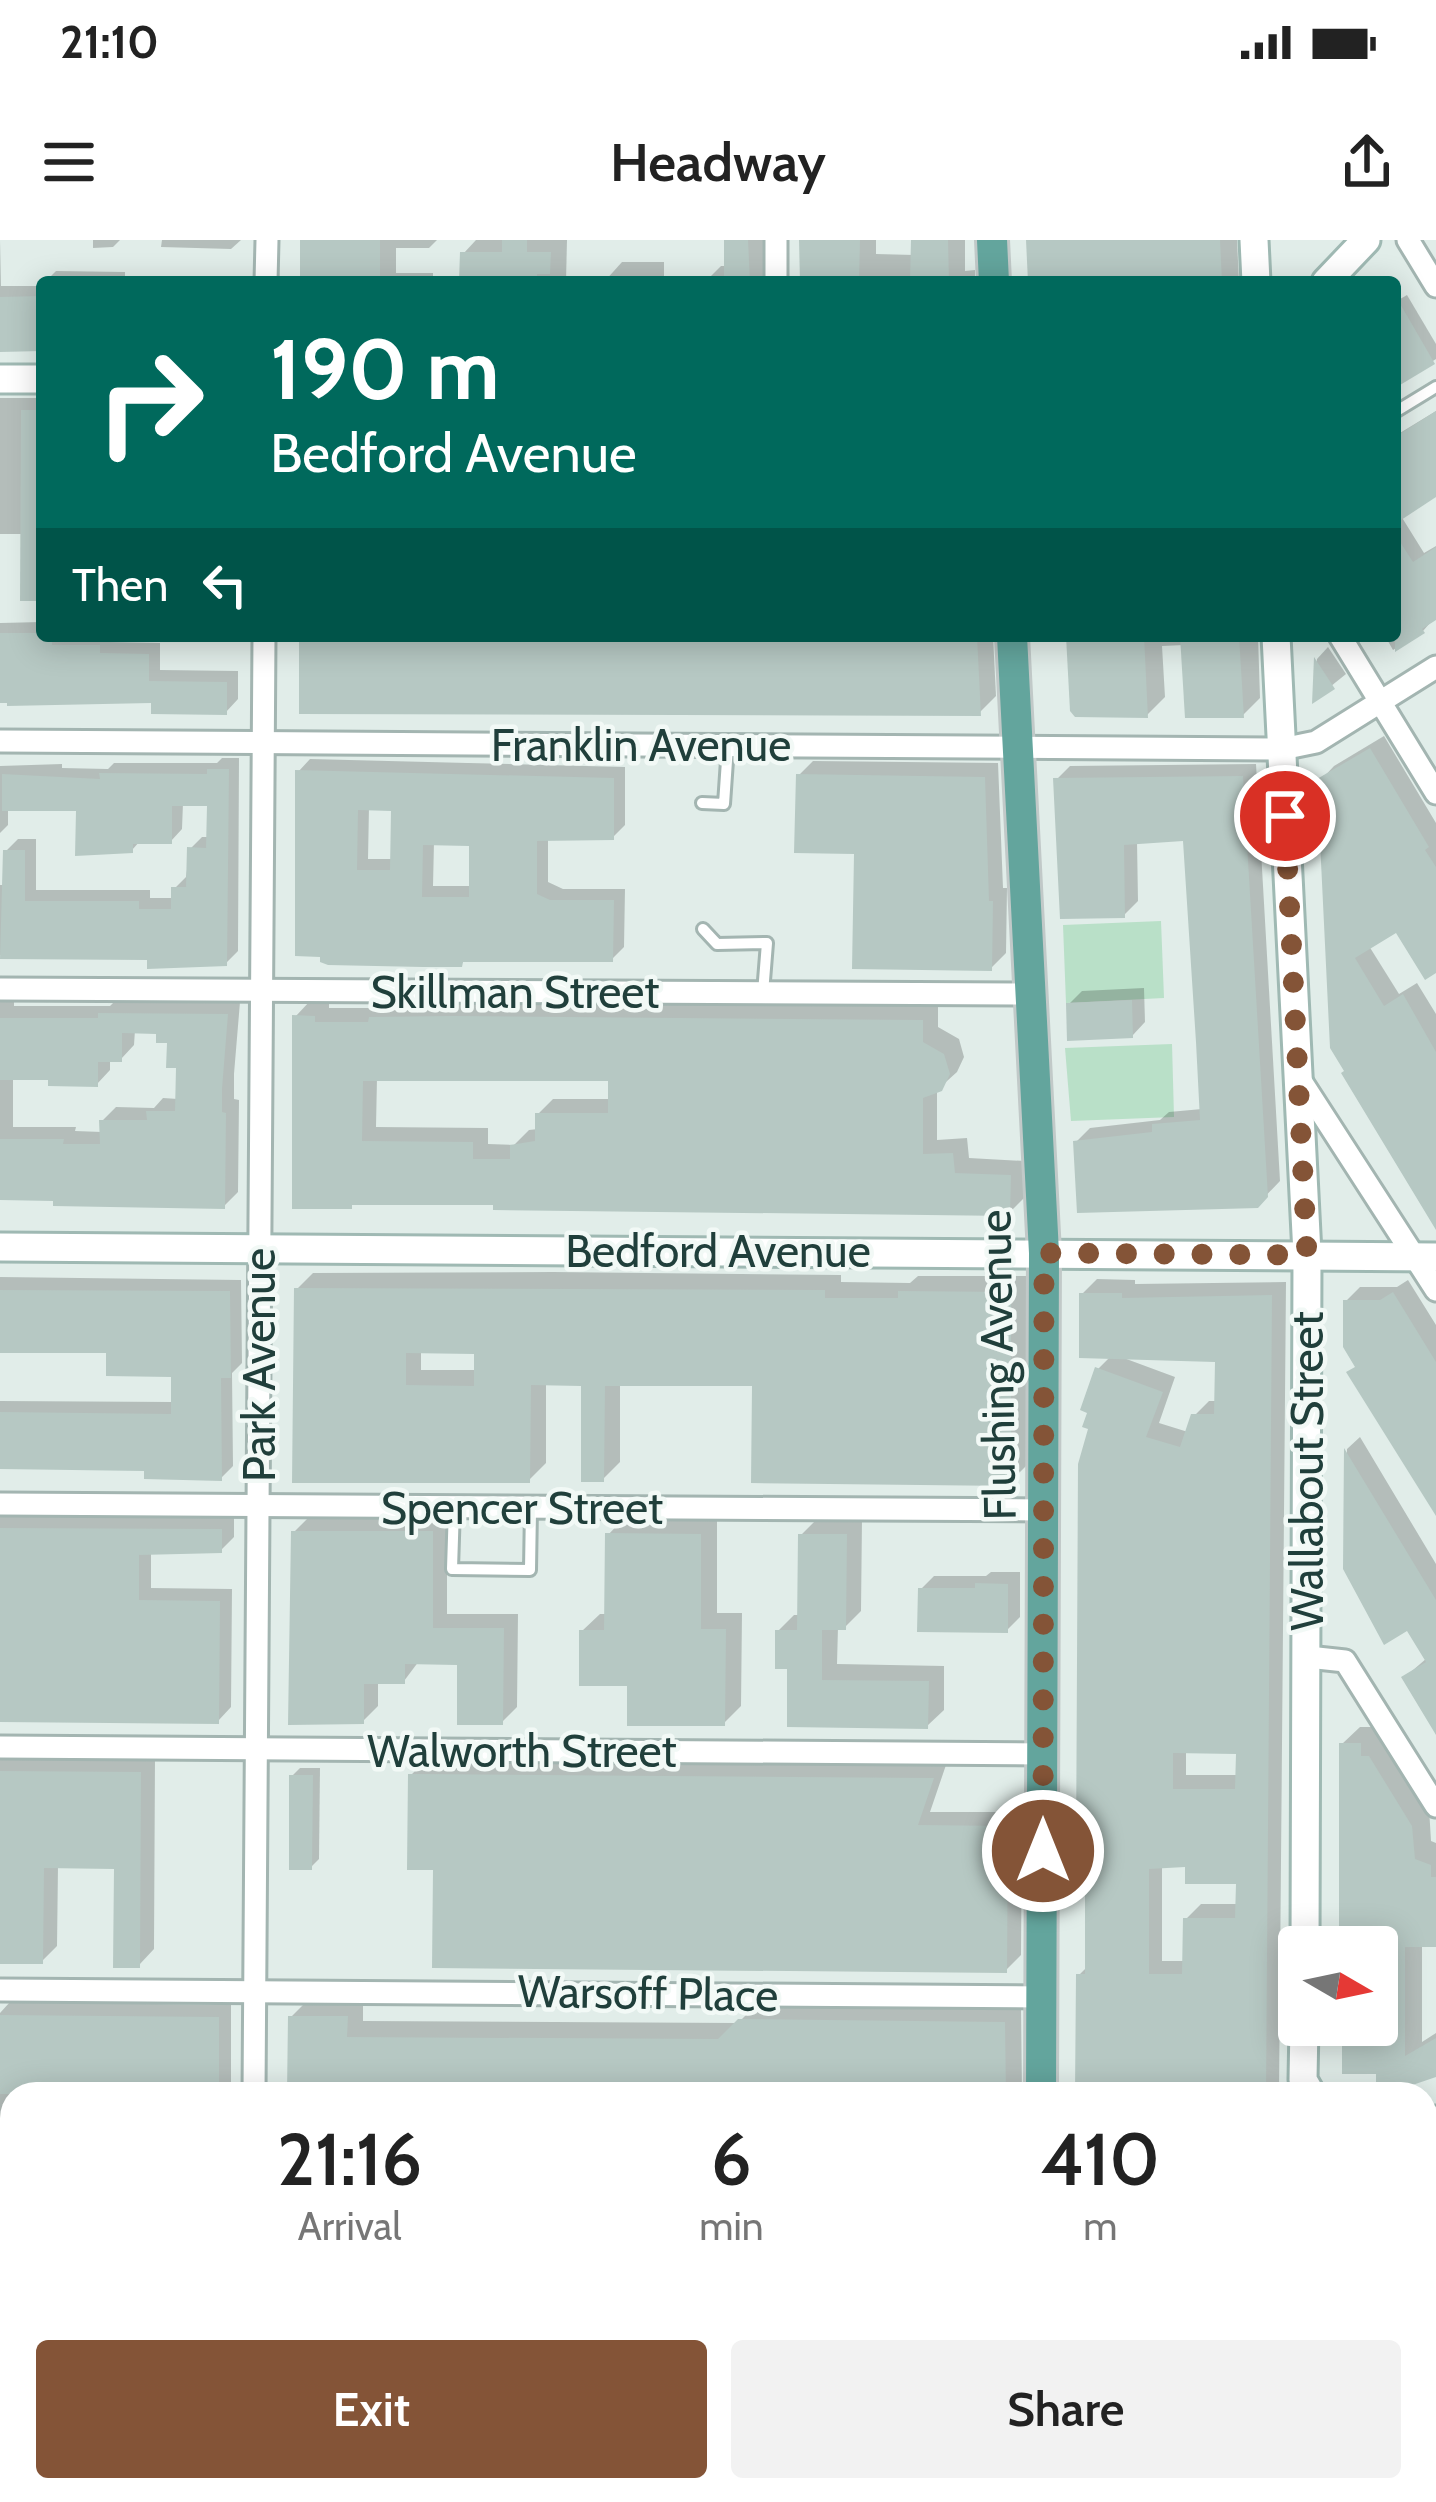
<!DOCTYPE html>
<style>
body{margin:0;font-family:Cabin,sans-serif;background:#f2f2f2;color:#222;height:100vh;display:flex;flex-direction:column;font-size:45px;white-space:nowrap}
*{box-sizing:border-box;margin:0}
p{font-size:39px;color:#767676}
.icon{flex:none;width:66px;height:66px;fill:none;stroke:currentColor;stroke-width:2;stroke-linecap:round;stroke-linejoin:round}
.map{position:relative;flex:1;overflow:hidden}
.details{position:absolute;left:0px;top:1842px;width:1437px;height:420px;display:flex;flex-direction:column;background:#fff;border-radius:36px 36px 0 0;box-shadow:0 6px 30px #0003}
.details>*{flex:none}
.hud{position:absolute;left:36px;top:36px;width:1365px;height:366px;border-radius:12px;box-shadow:0 6px 30px #0003;background:#00695c;color:#fff;overflow:hidden}
.needle{width:78px;rotate:99deg}
.tools{position:absolute;left:1278px;top:1686px;display:grid;gap:24px}
.tools a{display:grid;place-items:center;width:120px;height:120px;border-radius:12px;background:#fff;box-shadow:0 6px 30px #0003;font-size:60px}
.pin{position:absolute;display:grid;place-items:center;width:102px;height:102px;color:#fff;margin:-51px;border:6px solid #fff;border-radius:50%;box-shadow:0 3px 12px #0007}
.me{position:absolute;width:132px;margin:-66px;rotate:0deg;stroke-linejoin:round;filter:drop-shadow(0 0 9px #0008)}
.turn{display:flex;align-items:center;gap:42px;height:252px;padding:0 36px;font-size:54px}
.turn .icon{width:156px;height:156px;stroke-width:2.5}
.turn b{display:block;font-size:84px;line-height:102px}
.then{display:flex;align-items:center;height:114px;padding:0 36px;background:#0003;gap:24px;font-size:45px}
.eta{display:flex;justify-content:space-evenly;align-items:center;height:204px;text-align:center}
.eta b{font-size:72px;font-weight:600;line-height:84px}
.cta{display:flex;gap:24px;margin-top:auto;padding:24px 36px}
.cta a{flex:1;height:138px;border-radius:12px;background:#845437;color:#fff;font-size:48px;font-weight:600;line-height:138px;text-align:center}
.cta a+a{background:#f2f2f2;color:#222}
.status{display:flex;justify-content:space-between;align-items:center;height:84px;padding:0 60px;background:#fff;direction:ltr}
.status svg{height:33px;fill:currentColor}
header{display:flex;justify-content:space-between;align-items:center;height:156px;padding:0 36px;background:#fff;font-size:54px;font-weight:600}
.map>svg:first-child{display:block}
</style>
<div class="status"><b>21:10</b><svg viewBox="0 0 49 12"><path d="M0 12V9h3v3zM5 12V6h3v6zM10 12V3h3v9zM15 12V0h3v12zM26 1h20v11H26zM47 4h2v5h-2z"/></svg></div>
<header><svg class="icon" aria-label="menu" viewBox="0 0 24 24"><path d="M4 6h16M4 12h16M4 18h16"/></svg>Headway<svg class="icon" aria-label="share" viewBox="0 0 24 24"><path d="M12 15V3M7 8l5-5 5 5M5 13v7h14v-7"/></svg></header>
<div class="map">
<svg width="1436" height="2262" viewBox="0 0 1436 2262">
<rect width="100%" height="100%" fill="#e1ede9"/>
<g fill="#b9e0c8">
<path d="M1161,681l3,77 -98,5 -3,-78z"/>
<path d="M1172,804l2,73 -103,4 -6,-73z"/>
</g>
<g fill="#0003" fill-rule="evenodd">
<path d="M0,0l1,46h41v61h-42z"/>
<path d="M93,0h27l-7,7 -20,1z"/>
<path d="M162,0h79l-10,9 -70,-2z"/>
<path d="M303,0h134l-8,8h-33v25h37v9h-130z"/>
<path d="M476,0h91l-1,42h-104l1,-28z"/>
<path d="M727,0h39v42h-61l16,-16h6z"/>
<path d="M802,0h74v14l38,1v-15h51v31l10,-1v12h-172z"/>
<path d="M1029,0h208l2,42h-208z"/>
<path d="M622,22h42v20h-60z"/>
<path d="M56,31l69,1v10h-80z"/>
<path d="M1407,55l29,49v15l-41,26v-83z"/>
<path d="M0,158h42v200l-18,-64h-24z"/>
<path d="M1436,171v83l-35,22 23,37 12,-7v70l-13,15 -30,19 -8,-14h10v-200z"/>
<path d="M42,382v14h69v6l49,1v27l78,1v28l-12,13 -72,-12h-154v-77z"/>
<path d="M302,396h691l3,60 -17,17z"/>
<path d="M1069,396h189l2,62 -17,17 -59,-70 -22,1 3,51 -18,18z"/>
<path d="M1328,407l18,27 -31,25 2,-40z"/>
<path d="M1384,496l52,87v146l-39,-40 -28,17 30,48 18,-11 19,31v199l-103,-166 -13,-266 14,-15z"/>
<path d="M222,518h17l-1,193 -12,12 -76,-6 -150,-2v-70h5l1,-34 12,-12h18v51h114v8h24v-9l12,-12 4,-28 12,-12h7l1,-34h-27l-1,26 -11,12h-31l-8,9 -53,-42h-71v17l-8,8v-67l62,-2v4l46,1 6,-6h103z"/>
<path d="M310,519l315,8v58l-12,12h-65v45l15,7h62l-1,58 -12,12h-146l-5,5 -133,-2 -30,-190zM369,567l25,1 -1,51h-25zM434,602l38,1v43h-39z"/>
<path d="M813,521l185,2 5,125h4l-1,65 -15,15 -134,-116 -58,-77z"/>
<path d="M1256,524l24,417 -23,24 -181,-63 14,-14 70,-8 9,-8 33,-3 -16,-271 -49,3 1,60 -14,14 -68,-135 14,-14z"/>
<path d="M1144,748l1,34 -13,14 -63,-32 13,-13z"/>
<path d="M14,760v6h96l5,-5 125,1 -6,72v25l5,1 -1,92 -14,14 -224,-9v-196zM135,790l24,1 11,9 9,26 -1,33 -15,-1 -9,10 -38,-1 -14,14v11l-27,-1 1,-4h-63v-50l84,7 13,-14v-11h11l13,-14z"/>
<path d="M310,761l19,1v6h52l6,-5 84,-2 467,4v22l21,12 5,18 -7,15 -20,18v50l30,-2 2,20 56,3 -1,37 -15,15 -654,-11 -60,-185zM377,838h233l1,21h-58l-15,15v15l-9,1 -15,15 -26,-1v-16l-112,-1z"/>
<path d="M553,1032l288,3v7l69,1 8,-7h109l-1,190 -17,17 -254,-100h-135v79l-17,17 -19,-96 -38,-1v81l-17,17h-234l2,-191 16,-16zM421,1110l56,1v19h-56z"/>
<path d="M0,1037l241,3 1,83 -10,10 1,93 -12,12 -74,-10 -147,-2v-65l174,1v-28l-65,-24 -109,-14z"/>
<path d="M1097,1039l38,1v4l151,-2 -7,812h-201l1,-119 9,-9 4,-539 6,-58 13,-13 -29,-62zM1121,1117l97,2v42h-9l-15,15 -6,16 -29,-9 16,-46zM1186,1510l53,1 -1,24h-52zM1188,1623l51,18 -1,23h-37l-15,15 -1,42h-23v-96z"/>
<path d="M1408,1040l28,45v187l-79,-147 -11,-64 14,-14h37z"/>
<path d="M1360,1197l76,127v153l-31,-40 22,-19 -19,-31 -62,-59 1,-119z"/>
<path d="M0,1276l234,1v20l-13,13 -70,1v37l81,1 -1,118 -13,14 -218,-2z"/>
<path d="M309,1277h138v97h71l-1,93 -15,15 -42,-60 -41,-1 -15,20h-26v25l-15,15 -69,-189z"/>
<path d="M625,1277l92,1v95h25l-1,93 -17,17 -142,-92 18,-17h7l1,-79z"/>
<path d="M817,1279h45l-1,92 -16,16h-7l-1,37 107,2v44l-17,16 -137,-2v-58l-12,-35 16,-16h6l1,-80z"/>
<path d="M991,1332h29v45l-13,13 -86,-41 13,-13h52z"/>
<path d="M1360,1487h18v12h9l42,69 2,33 5,2v101h-14v98l14,-9v41l-57,-3 -34,-46h32v-78h-33l-2,-203z"/>
<path d="M0,1516l155,2 -1,191 -15,16 -22,-99h-59l-1,80 -15,15h-42z"/>
<path d="M425,1521l521,4 -16,47h92l-1,143 -15,15 -595,-195z"/>
<path d="M300,1528h20l-1,91 -8,8 -19,-91z"/>
<path d="M308,1760h55v21l375,2 20,-20 263,3 1,88h-732l1,-77z"/>
<path d="M10,1762l221,3v89h-219v111h-12v-192z"/>
<path d="M1436,1915v78l-11,-18v-56z"/>
<path d="M0,2137h12v32l-11,6 -1,39h12l-2,37h-10z"/>
<path d="M117,2250h30v12h14h-62l11,-11z"/>
<path d="M364,2250h53v12h-72l17,-2z"/>
<path d="M571,2250h125v8h6v-8h41v12h-184z"/>
<path d="M918,2250h29v12h-47z"/>
<rect x="1079" y="2250" width="71" height="12"/>
<rect x="1177" y="2250" width="100" height="12"/>
<rect x="1346" y="2250" width="64" height="12"/>
</g>
<g fill="#b6c8c3" fill-rule="evenodd">
<rect x="300" y="0" width="80" height="42"/>
<path d="M502,0h25v12h24l-1,22h-13v8h-78l1,-30h42z"/>
<path d="M724,0h24l2,42h-26z"/>
<path d="M799,0h61l-1,42h-59z"/>
<path d="M911,0h37l1,42h-39z"/>
<path d="M1026,0h194l2,42h-194z"/>
<path d="M1395,55l40,69 -40,24z"/>
<path d="M42,56v55l-42,1v-55z"/>
<path d="M21,170h21v191h-22z"/>
<path d="M1436,171v86l-41,27v-87z"/>
<path d="M1395,294l18,28 23,-15v73l-14,9 3,4 -30,19z"/>
<path d="M0,393h42v3h10v9h48v8l49,1v27l78,1v33l-76,-1v-11l-144,3v-3h-7z"/>
<path d="M299,396h678l4,80 -682,-2z"/>
<path d="M1066,396h78l4,82 -73,-1 -5,-6z"/>
<path d="M1180,396h59l5,82h-59z"/>
<path d="M1314,417l21,32 -23,15z"/>
<path d="M1370,508l59,99 -4,3 11,17v106l-11,7 -29,-47 -41,25 29,48 19,-12 33,58v178l-95,-157 3,-2 -14,-23 -13,-269z"/>
<path d="M207,529h22l-2,197 -80,3v-9l-147,-1 3,-109h22v51h114v8h32v-22h15l1,-40 19,1 1,-42h-35v38h-39v9l-58,3 1,-45h-74v-37l98,5 -1,-6 108,1z"/>
<path d="M295,530l319,8v62l-77,1v53l13,6h64l-1,62h-150l-1,5h-39l-95,-2 -8,-3v-5l-25,-1zM358,570l33,1 -1,59h-33zM423,605l46,1v51h-47z"/>
<path d="M796,534l189,3 4,124h4l-1,70 -140,-2 2,-115 -60,-1z"/>
<path d="M1243,536l25,421 -10,11 -181,5 -4,-72 79,-9v-8l48,-4 -4,-78 -13,-201 -59,4 1,73 -65,1 -7,-141z"/>
<path d="M1132,760l1,38 -66,3 -1,-38z"/>
<path d="M98,773l130,1 -6,75v23l4,1 -1,96 -172,-3v-5l-53,-1v-61h64l-1,5h37l-1,-24h48l-1,-9h29l1,-43h-10l1,-25h-11v-9l-34,-1v29h-24v25l-50,-1v-6h-48v-62h98z"/>
<path d="M292,775l23,1v6h53l1,-5 84,-1 470,4v22l21,12 6,20 -8,17 -19,7v56l30,-1 2,20 56,2 -1,41 -517,-6v-5h-141v4h-60zM363,841h245v32h-73v28l-25,4v14h-37v-17l-111,-1z"/>
<path d="M294,1048l531,2v8h73v-7l113,1v194l-260,-3 1,-97h-147l-1,96h-23v-96l-50,-1 -1,98h-238zM406,1113l68,1v32l-68,-1z"/>
<path d="M0,1050l230,1 1,87h-10l1,103 -78,-2v-8l-144,-2v-57l171,2v-37l-65,-1v-23h-106z"/>
<path d="M1393,1052l43,70v154l-90,-144 9,-5 -12,-20v-47h37z"/>
<path d="M1079,1053h43v5l150,-3 -6,799h-191l1,-120h9v-115h-9l2,-395 10,-35 -6,-2 5,-14 -7,-3 15,-43 68,25 -17,45 34,10 11,-33h23l1,-52 -136,-4zM1173,1513l63,1 -1,35h-62zM1185,1627v17h51l-1,34h-52l-1,56h-33v-105z"/>
<path d="M1344,1208l92,152v135l-35,-58 25,-15 -19,-31 -23,14 -41,-76z"/>
<path d="M0,1288l222,1v24l-83,2v45l81,1 -1,123 -219,-2z"/>
<path d="M291,1291h142v97h71l-1,97h-46v-60l-52,-1v20h-41v40l-76,1z"/>
<path d="M605,1293l96,1v95h25l-1,97h-98v-40h-48v-56h25z"/>
<path d="M798,1294h49l-1,96h-24v50l107,1 -1,48 -141,-2v-58h-12v-39h22z"/>
<path d="M975,1343l33,1v49l-91,-1 1,-44h57z"/>
<path d="M1339,1503h22v13h8l43,70 3,33 16,6v12h5v70h-31v109l31,-18v39l-50,17h-10v-20h-34v-49h35v-78l-38,-2z"/>
<path d="M0,1531l141,1 -1,196h-27l1,-99 -70,-1 -1,96h-43z"/>
<path d="M408,1534l526,4 -16,47 90,1 -1,147 -575,-5 1,-98h-26z"/>
<path d="M289,1535h24l-1,95h-23z"/>
<path d="M0,1775l219,2v77l-186,-3v3h-33z"/>
<path d="M288,1776h60l-1,21 371,2 20,-20 267,3 1,72h-719z"/>
</g>
<g fill="none" stroke-linecap="round" stroke-linejoin="round">
<g stroke="#a3b5b1" stroke-width="16">
<g id="lane">
<path d="M1395,172l41,-25"/>
<path d="M702,563l22,1 4,-58"/>
<path d="M703,689l14,15 50,-1 -4,50"/>
<path d="M454,1267l-2,62 78,1 1,-62"/>
</g>
</g>
<g stroke="#a3b5b1" stroke-width="27">
<g id="street">
<path d="M1408,0l28,46"/>
<path d="M266,42l1,-42"/>
<path d="M776,42v-42"/>
<path d="M1340,396l96,157"/>
<path d="M0,501l1282,8 34,-7 120,-75"/>
<path d="M0,749l1030,5"/>
<path d="M1299,838l137,212"/>
<path d="M0,1264l1045,6"/>
<path d="M1308,1417l37,4 91,145"/>
<path d="M0,1507l1043,7"/>
<path d="M0,1750l1041,7"/>
<path d="M254,1854l10,-1458"/>
<path d="M252,2262v-12"/>
<path d="M1301,2262v-12"/>
</g>
</g>
<g stroke="#9fb9b3" stroke-width="33">
<g id="secondary">
<path d="M1254,0l2,42"/>
<path d="M1326,42l40,-42"/>
<path d="M0,139h42"/>
<path d="M1276,396l31,618 -2,693"/>
<path d="M0,1007l1436,10"/>
<path d="M1304,1785l-1,55 8,14"/>
<path d="M1425,1884l11,-4"/>
<path d="M0,2003h12"/>
<path d="M1425,2045l11,18"/>
</g>
</g>
<g stroke="#c1c9c8" stroke-width="36">
<g id="primary">
<path d="M992,0l2,42"/>
<path d="M1012,396l32,617 -3,841"/>
<path d="M1036,2262v-12"/>
</g>
</g>
<use href="#lane" stroke="#fff" stroke-width="10"/>
<use href="#street" stroke="#fff" stroke-width="21"/>
<use href="#secondary" stroke="#fff" stroke-width="27"/>
<use href="#primary" stroke="#63a59d" stroke-width="30"/>
</g>
<g fill="none" stroke-linecap="round" stroke-linejoin="round">
<path stroke="#845437" stroke-width="21" stroke-dasharray="0 37.8" d="M1043,1611l1,-598 263,2 -22,-439"/>
</g>
<g text-anchor="middle" dominant-baseline="central" stroke-width="9" stroke-linejoin="round" paint-order="stroke">
<g font-size="45" fill="#203f3b" stroke="#f2f9f6">
<text x="641" y="505">Franklin Avenue</text>
<text x="515" y="752">Skillman Street</text>
<text x="718" y="1011">Bedford Avenue</text>
<text transform="translate(259 1125) rotate(-90)">Park Avenue</text>
<text transform="translate(997 1125) rotate(-91)">Flushing Avenue</text>
<text transform="translate(1307 1231) rotate(-90)">Wallabout Street</text>
<text x="522" y="1268">Spencer Street</text>
<text x="522" y="1511">Walworth Street</text>
<text transform="translate(648 1753) rotate(1)">Warsoff Place</text>
</g>
</g>
</svg>
<div class="tools">
<a><svg class="needle" viewBox="-14 -14 28 28"><path d="M0-13l5 13h-10z" fill="#e53935"/><path d="M0 13l5-13h-10z" fill="#767676"/></svg></a>
</div>
<div class="pin" style="left:1285px;top:576px;background:#d93025"><svg class="icon" aria-label="arrive" viewBox="0 0 24 24"><path d="M6 21V4h12l-3 4 3 4H6"/></svg></div>
<svg class="me" style="left:1043px;top:1611px" viewBox="-20 -20 40 40"><circle r="17" fill="#845437" stroke="#fff" stroke-width="3"/><path d="M0-11L8 9 0 5-8 9z" fill="#fff"/></svg>
<div class="hud">
<div class="turn"><svg class="icon" aria-label="right" viewBox="0 0 24 24"><path d="M7 20v-9h11M14 6l5 5-5 5"/></svg><div><b>190 m</b>Bedford Avenue</div></div>
<div class="then">Then<svg class="icon" aria-label="left" viewBox="0 0 24 24"><path d="M17 20v-9H6M10 6l-5 5 5 5"/></svg></div>
</div>
<section class="details">
<div class="eta">
<div><b>21:16</b><p>Arrival</p></div>
<div><b>6</b><p>min</p></div>
<div><b>410</b><p>m</p></div>
</div>
<div class="cta"><a>Exit</a><a>Share</a></div>
</section>
</div>
